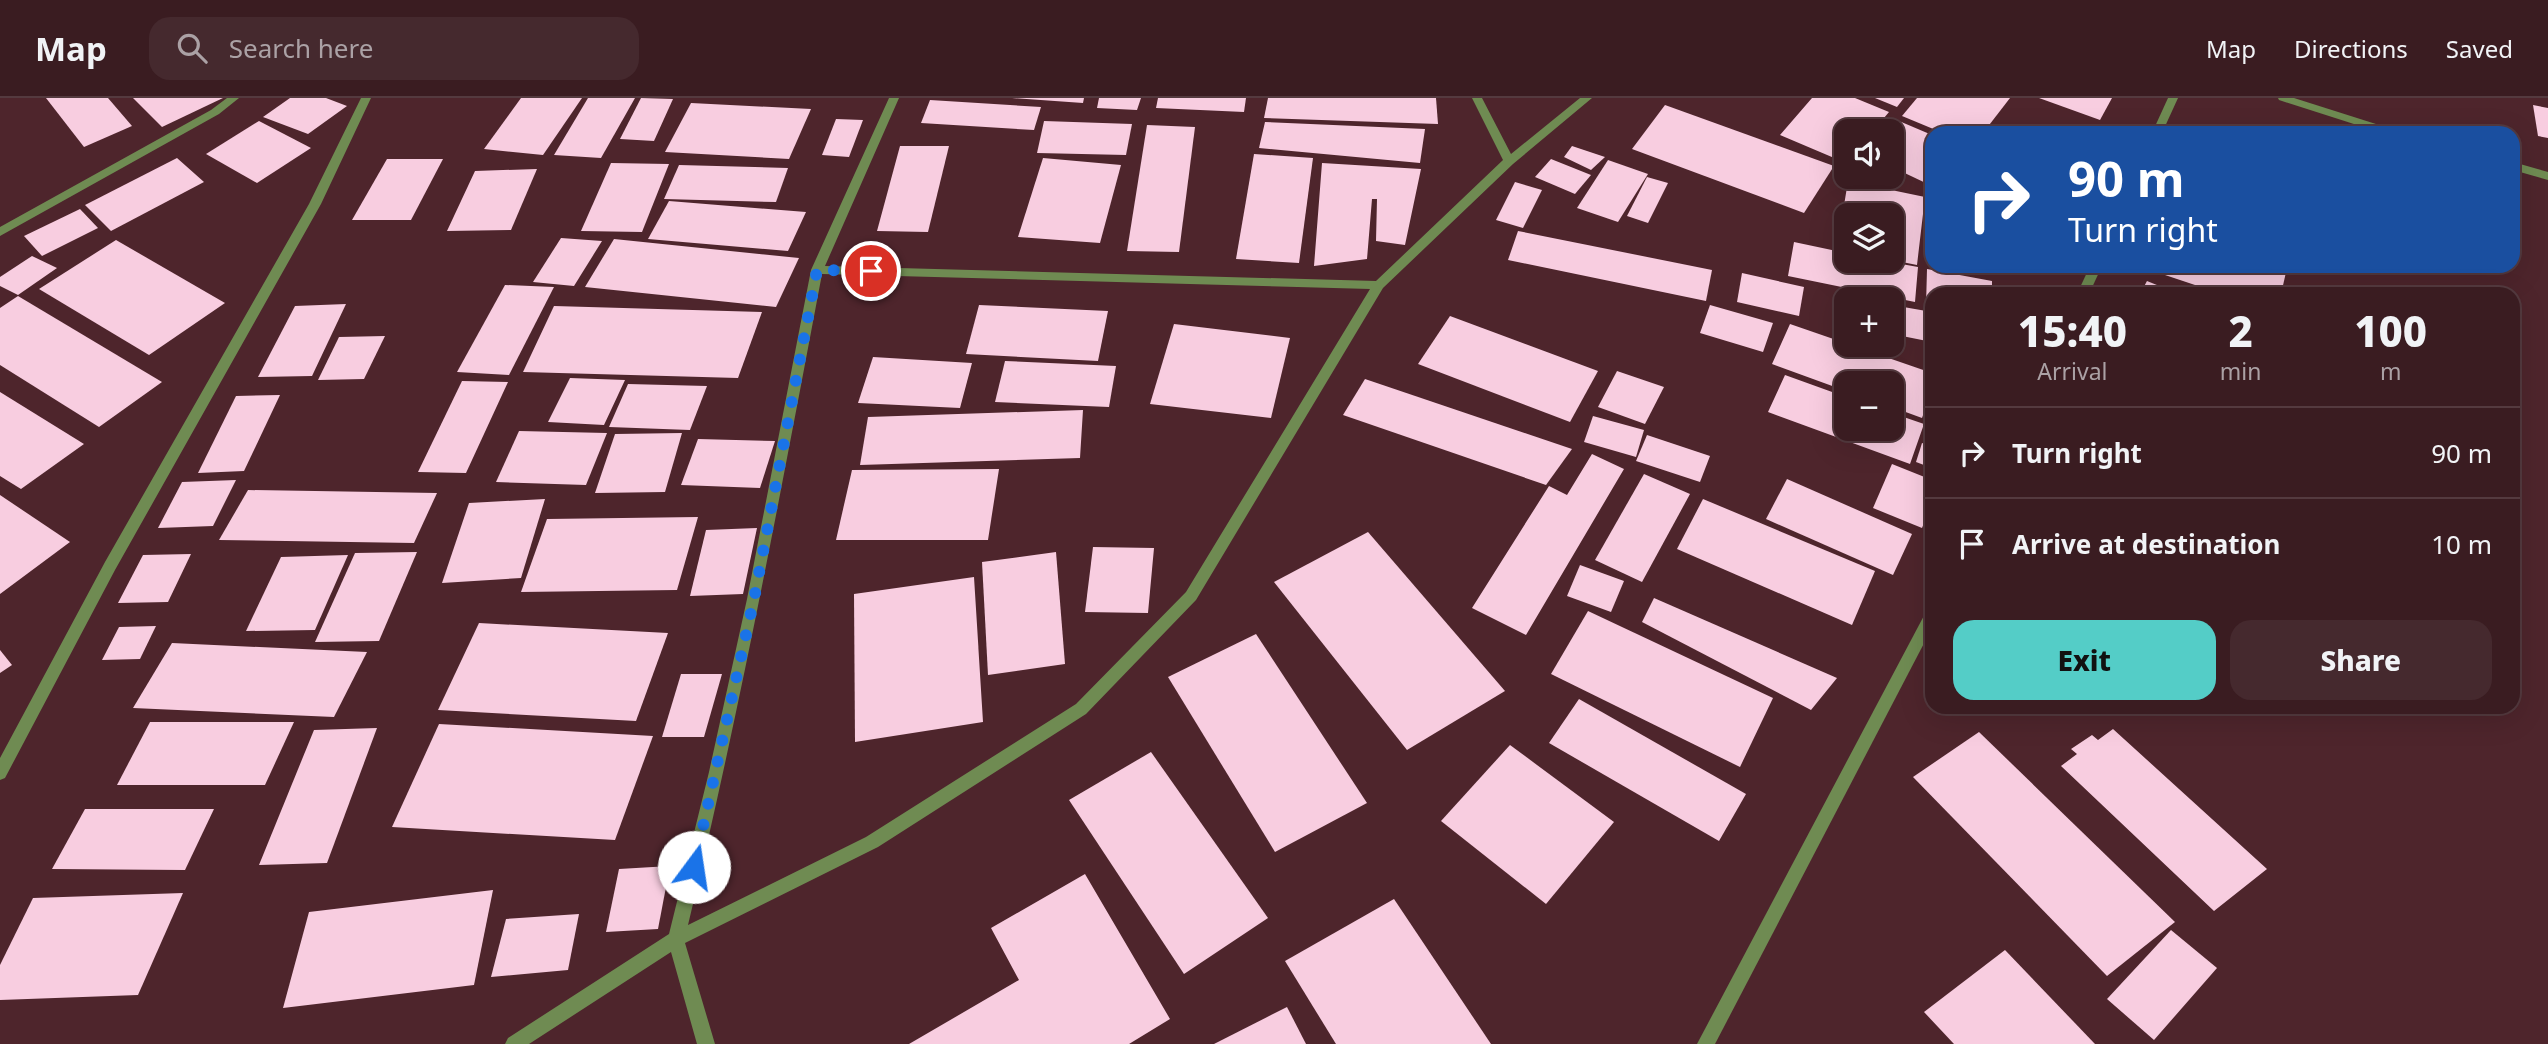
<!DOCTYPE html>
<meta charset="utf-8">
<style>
body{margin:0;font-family:"Noto Sans",sans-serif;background:#45292e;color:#f1f3f6;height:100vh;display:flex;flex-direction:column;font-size:26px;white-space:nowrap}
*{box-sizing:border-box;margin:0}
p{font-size:23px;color:#aba1a5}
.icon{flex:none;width:38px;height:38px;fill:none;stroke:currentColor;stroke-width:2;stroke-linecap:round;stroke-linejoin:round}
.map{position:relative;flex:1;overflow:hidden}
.sheet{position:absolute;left:1925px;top:189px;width:595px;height:427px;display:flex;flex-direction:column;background:#3a1c21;border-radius:21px;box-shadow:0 7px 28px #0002,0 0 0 2px #543a3f}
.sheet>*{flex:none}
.banner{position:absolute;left:1925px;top:28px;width:595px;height:147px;border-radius:21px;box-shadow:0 7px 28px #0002,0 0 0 2px #543a3f;background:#1a4fa0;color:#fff;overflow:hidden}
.controls{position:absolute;left:1834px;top:21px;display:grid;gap:14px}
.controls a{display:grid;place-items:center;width:70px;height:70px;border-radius:14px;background:#3a1c21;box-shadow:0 7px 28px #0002,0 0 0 2px #543a3f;font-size:35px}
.pin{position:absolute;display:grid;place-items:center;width:60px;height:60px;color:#fff;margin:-30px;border:4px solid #fff;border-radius:50%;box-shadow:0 2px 7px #0007}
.me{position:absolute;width:77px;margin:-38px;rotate:14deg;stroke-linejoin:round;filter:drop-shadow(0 0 5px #0008)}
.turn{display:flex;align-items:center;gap:24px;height:147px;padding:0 28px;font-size:32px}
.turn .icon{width:91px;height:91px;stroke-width:2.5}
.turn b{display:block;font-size:49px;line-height:60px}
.eta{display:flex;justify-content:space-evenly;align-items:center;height:119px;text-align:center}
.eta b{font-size:42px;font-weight:800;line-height:49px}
.action{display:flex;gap:14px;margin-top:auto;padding:14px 28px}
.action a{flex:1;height:80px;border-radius:21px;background:#54cdc7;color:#111;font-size:28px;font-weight:800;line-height:80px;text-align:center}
.action a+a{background:#45292e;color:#f1f3f6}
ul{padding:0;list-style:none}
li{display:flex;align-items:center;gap:21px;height:91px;padding:0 28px;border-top:2px solid #543a3f}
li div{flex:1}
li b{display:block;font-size:26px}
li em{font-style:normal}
header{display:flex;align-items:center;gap:42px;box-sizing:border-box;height:98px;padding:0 35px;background:#3a1c21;border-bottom:2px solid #543a3f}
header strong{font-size:33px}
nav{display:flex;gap:38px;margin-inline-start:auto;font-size:24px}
.search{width:490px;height:63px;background:#45292e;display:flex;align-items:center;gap:18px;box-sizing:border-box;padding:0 24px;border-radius:21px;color:#aba1a5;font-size:26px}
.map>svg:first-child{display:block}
</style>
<header>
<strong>Map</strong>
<div class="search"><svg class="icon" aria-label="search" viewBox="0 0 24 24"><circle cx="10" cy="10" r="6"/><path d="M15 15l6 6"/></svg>Search here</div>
<nav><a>Map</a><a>Directions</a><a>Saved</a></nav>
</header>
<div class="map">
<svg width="2548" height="946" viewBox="0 0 2548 946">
<rect width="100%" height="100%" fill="#4e252c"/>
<g fill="#f8cde0">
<path d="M46,0h62l24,28 -48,21z"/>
<path d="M133,0h90l-61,29z"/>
<path d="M290,0h36l21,8 -39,28 -45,-17z"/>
<path d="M521,0h61l-39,57 -59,-6z"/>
<path d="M588,0h47l-34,60 -47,-3z"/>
<path d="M641,0l32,1 -19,42 -34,-2z"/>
<path d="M1012,0h72l-1,5z"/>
<path d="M1099,0h42l-4,12 -40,-2z"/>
<path d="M1158,0h88l-2,14 -88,-4z"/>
<path d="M1268,0h168l2,26 -174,-6z"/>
<path d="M1812,0h43l34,14 -16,19h-27v32l-66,-28z"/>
<path d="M1875,0h29l-7,9z"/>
<path d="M1917,0h93l-27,35h-40l-41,-17z"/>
<path d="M2039,0h73l-12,22z"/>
<path d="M930,2l111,7 -7,23 -113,-7z"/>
<path d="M691,5l120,6 -22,50 -124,-7z"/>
<path d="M1665,7l169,61 -30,47 -172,-64z"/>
<path d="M2533,7l15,3v30l-10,-2z"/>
<path d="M836,21l27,1 -14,37 -27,-2z"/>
<path d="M259,23l52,27 -54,35 -51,-29z"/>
<path d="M1044,23l88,3 -6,31 -89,-2z"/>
<path d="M1899,23l33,14v51l-40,-19 -3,-36z"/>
<path d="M1265,24l160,7 -5,34 -161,-15z"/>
<path d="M1147,27l48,2 -16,125 -52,-1z"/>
<path d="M900,48h49l-21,86 -51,-1z"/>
<path d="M1572,48l33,11 -14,13 -27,-13z"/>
<path d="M1254,56l59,4 -14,105 -63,-4z"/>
<path d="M177,60l27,24 -93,49 -26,-26z"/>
<path d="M1043,60l78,7 -21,78 -82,-6z"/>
<path d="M387,61h56l-32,61h-59z"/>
<path d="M1551,61l40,16 -16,19 -40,-17z"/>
<path d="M1608,62l40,14 -30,48 -41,-14z"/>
<path d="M611,65l58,1 -27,68 -61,-1z"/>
<path d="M1322,65l99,6 -16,76 -29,-4 1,-42h-5l-5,60 -53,7z"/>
<path d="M679,67l109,3 -12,34 -112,-3z"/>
<path d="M537,71l-26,61 -64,1 28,-60z"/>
<path d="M1647,79l21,6 -20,40 -21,-7z"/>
<path d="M1848,83l77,16 -8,68 -25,-5v-45h-46v35l-9,-2z"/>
<path d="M1515,84l27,8 -19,38 -27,-8z"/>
<path d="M669,103l137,11 -18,39 -140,-12z"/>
<path d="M80,111l18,19 -56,28 -18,-20z"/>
<path d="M1518,133l194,39 -6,31 -198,-41z"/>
<path d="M561,140l41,3 -28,45 -41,-4z"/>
<path d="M614,141l185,19 -23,49 -191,-20z"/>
<path d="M116,142l109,63 -76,52 -110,-66z"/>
<path d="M1794,144l52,11v8h39l33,6 -3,35 -127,-26z"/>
<path d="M32,158l25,12 -39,27 -18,-9v-9z"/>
<path d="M2168,168h113l6,2 -6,26h-59l-57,-19z"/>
<path d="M1927,171l65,12v13h-60v13l-6,-1z"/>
<path d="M1742,175l62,14 -5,29 -62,-14z"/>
<path d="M2147,183l32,13h-39z"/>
<path d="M505,187l49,2 -45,88 -52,-3z"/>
<path d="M18,198l144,86 -63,45 -99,-62v-57z"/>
<path d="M346,206l-34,72 -54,1 37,-71z"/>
<path d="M979,207l129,6 -10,50 -132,-7z"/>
<path d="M1710,207l63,18 -10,29 -63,-19z"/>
<path d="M1892,207l40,7v30l-40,-8z"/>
<path d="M554,208l208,6 -24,66 -215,-6z"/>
<path d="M1450,218l148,55 -28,51 -152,-58z"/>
<path d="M1174,226l116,14 -19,80 -121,-14z"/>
<path d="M1790,226l142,49v17l-10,28 -30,-11v-24h-46v8l-74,-27z"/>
<path d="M385,238l-21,43 -46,1 21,-43z"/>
<path d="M873,259l99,6 -12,45 -102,-5z"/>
<path d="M1005,263l111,5 -7,41 -114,-5z"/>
<path d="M1617,273l47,16 -19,37 -47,-17z"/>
<path d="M1785,277l61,22v32h46v-16l32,11 -14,40 -142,-52z"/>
<path d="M570,280l55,2 -21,45 -56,-3z"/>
<path d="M1365,281l207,70 -26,36 -203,-70z"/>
<path d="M462,283l46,1 -42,91 -48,-1z"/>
<path d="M628,286l79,2 -17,44 -81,-3z"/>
<path d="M0,294l84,52 -63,45 -21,-13z"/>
<path d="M280,297l-36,76 -46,2 38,-77z"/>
<path d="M1083,312l-3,48 -220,7 8,-48z"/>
<path d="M1593,318l51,14 -8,27 -52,-15z"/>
<path d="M519,333l88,2 -21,52 -90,-3z"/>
<path d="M682,335l-17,59 -70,1 20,-59z"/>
<path d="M1647,337l63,21 -10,26 -64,-21z"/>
<path d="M698,341l77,2 -15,47 -79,-3z"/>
<path d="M1922,345l10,3v22l-16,-6z"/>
<path d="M1592,356l32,15 -98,166 -54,-27 77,-122 18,9z"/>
<path d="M1892,366l40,16v23l-10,25 -49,-20z"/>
<path d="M999,371l-11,71h-152l16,-70z"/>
<path d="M1644,376l46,20 -48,88 -47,-22z"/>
<path d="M1787,381l125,55 -19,41 -127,-56z"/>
<path d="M236,382l-23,46 -55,2 24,-46z"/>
<path d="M248,392l189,3 -23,50 -195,-3z"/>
<path d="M0,397l70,47 -70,52z"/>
<path d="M545,401l-24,79 -79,5 27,-80z"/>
<path d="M1703,401l172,72 -23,54 -175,-76z"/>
<path d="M698,419l-21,73 -156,2 26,-73z"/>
<path d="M757,430l-14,66 -53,2 16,-66z"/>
<path d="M1368,434l137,159 -98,59 -133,-168z"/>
<path d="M1093,449l61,1 -6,65 -63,-1z"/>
<path d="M417,454l-38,89 -64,1 40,-89z"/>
<path d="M1056,454l9,112 -77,11 -6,-113z"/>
<path d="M191,456l-23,48 -50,1 25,-48z"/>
<path d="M348,457l-33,75 -69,1 35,-74z"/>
<path d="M1580,467l44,16 -13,31 -44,-16z"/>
<path d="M974,479l9,145 -128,20 -1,-148z"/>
<path d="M1654,500l183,80 -26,32 -169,-88z"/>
<path d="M1588,513l185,87 -33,69 -189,-93z"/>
<path d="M479,525l189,10 -32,88 -198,-11z"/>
<path d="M156,528l-16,33 -38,1 17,-33z"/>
<path d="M1256,536l111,169 -92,49 -107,-175z"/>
<path d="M172,545l195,9 -33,65 -201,-9z"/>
<path d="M0,552l12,15 -12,8z"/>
<path d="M681,576h41l-18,63h-42z"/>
<path d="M1579,601l167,95 -27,47 -170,-98z"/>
<path d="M150,624h144l-29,63h-148z"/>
<path d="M439,626l214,12 -38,104 -223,-13z"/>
<path d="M377,630l-50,135 -68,2 55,-135z"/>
<path d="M2113,631l154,140 -53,42 -153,-145 16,-12 -6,-5 21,-14 6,5z"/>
<path d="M1979,634l196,190 -68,54 -194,-199z"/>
<path d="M1510,647l104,77 -68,82 -105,-83z"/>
<path d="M1151,654l117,166 -84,56 -115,-174z"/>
<path d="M85,711h129l-29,61 -133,-1z"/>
<path d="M670,768l-12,63 -52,3 13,-63z"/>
<path d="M1085,776l85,145 -41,25h-220l110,-64 -28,-52z"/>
<path d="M493,792l-19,95 -191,23 26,-96z"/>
<path d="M183,795l-45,102 -138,5v-35l33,-67z"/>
<path d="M1394,801l97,145h-155l-51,-83z"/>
<path d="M579,816l-11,56 -77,7 15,-58z"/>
<path d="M2171,832l46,38 -63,72 -47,-41z"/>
<path d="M2005,852l90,94h-141l-30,-32z"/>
<path d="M1287,909l19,37h-92z"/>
</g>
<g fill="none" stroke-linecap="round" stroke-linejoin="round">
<g fill="#6f8b52" fill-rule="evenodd">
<path d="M227,0h12l-20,16 -219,122v-9l211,-117z"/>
<path d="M361,0h10l-50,106 -206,366 -110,208 -5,2v-22l105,-196 204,-358z"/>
<path d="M889,0h10l-74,168 551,15 127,-121 -31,-62h10l29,56 69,-56h12l-79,66 -130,124 -187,312 -110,114 -208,133 -193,96 30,101h-18l-26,-92 -142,92h-24l3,-6 161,-104 40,-162 38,-173 64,-329zM822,176l548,15 -184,303 -110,112 -210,133 -178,88c52,-216 93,-433 134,-651z"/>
<path d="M2168,0h10l-16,35h-10z"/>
<path d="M2278,0h16l104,33 1,2h-17l-103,-33z"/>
<path d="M2513,64l35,10v8l-35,-10z"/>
<path d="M2090,168h12l-13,28h-12z"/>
<path d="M1932,510v20l-217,416h-18l230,-434z"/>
</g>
</g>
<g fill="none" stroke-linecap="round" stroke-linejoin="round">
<path stroke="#1a73e8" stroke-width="12" stroke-dasharray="0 21.6" d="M694,769l60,-268 63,-329 54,1"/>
</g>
</svg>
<div class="controls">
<a><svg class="icon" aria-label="sound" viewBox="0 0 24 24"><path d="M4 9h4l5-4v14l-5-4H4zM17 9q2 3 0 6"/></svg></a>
<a><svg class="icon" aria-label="layers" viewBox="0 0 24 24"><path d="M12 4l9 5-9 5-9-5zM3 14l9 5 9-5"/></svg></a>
<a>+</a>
<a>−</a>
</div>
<div class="pin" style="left:871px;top:173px;background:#d93025"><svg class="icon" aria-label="arrive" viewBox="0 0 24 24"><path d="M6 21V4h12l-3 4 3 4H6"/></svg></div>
<svg class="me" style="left:694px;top:769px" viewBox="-20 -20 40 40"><circle r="19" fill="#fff"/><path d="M0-13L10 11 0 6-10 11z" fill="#1a73e8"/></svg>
<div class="banner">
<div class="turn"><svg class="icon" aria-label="right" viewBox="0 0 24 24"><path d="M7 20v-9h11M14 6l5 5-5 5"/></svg><div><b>90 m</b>Turn right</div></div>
</div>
<section class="sheet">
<div class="eta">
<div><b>15:40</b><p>Arrival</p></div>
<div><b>2</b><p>min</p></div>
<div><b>100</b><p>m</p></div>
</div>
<ul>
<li><svg class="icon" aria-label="right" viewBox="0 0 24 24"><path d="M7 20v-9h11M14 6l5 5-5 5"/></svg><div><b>Turn right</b></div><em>90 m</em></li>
<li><svg class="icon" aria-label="arrive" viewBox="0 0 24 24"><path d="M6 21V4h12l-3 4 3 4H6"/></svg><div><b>Arrive at destination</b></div><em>10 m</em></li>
</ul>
<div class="action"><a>Exit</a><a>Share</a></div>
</section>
</div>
